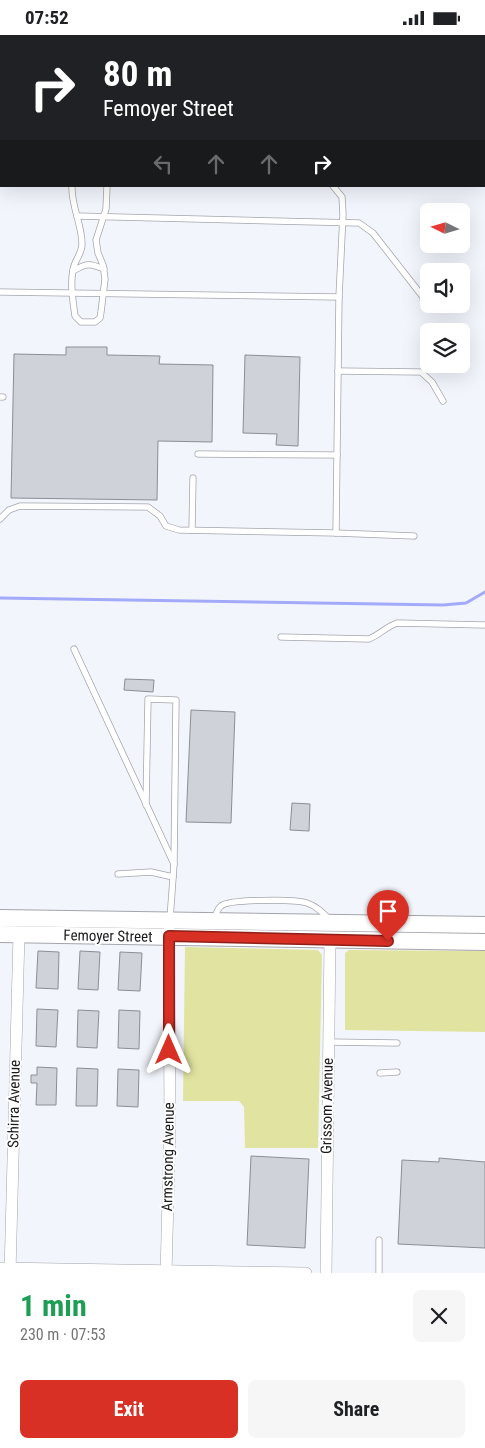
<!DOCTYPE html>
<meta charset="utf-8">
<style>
body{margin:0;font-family:"Roboto Condensed",sans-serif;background:#f6f6f6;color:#202124;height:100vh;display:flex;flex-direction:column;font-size:19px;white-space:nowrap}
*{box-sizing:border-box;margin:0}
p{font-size:16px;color:#757577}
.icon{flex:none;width:28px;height:28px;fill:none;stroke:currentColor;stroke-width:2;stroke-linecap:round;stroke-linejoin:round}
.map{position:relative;height:1238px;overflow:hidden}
.details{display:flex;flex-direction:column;background:#fff;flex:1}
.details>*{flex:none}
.banner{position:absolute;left:0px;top:0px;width:485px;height:152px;box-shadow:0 5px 20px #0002;background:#202124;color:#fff;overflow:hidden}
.needle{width:32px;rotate:275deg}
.controls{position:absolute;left:420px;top:168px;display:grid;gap:10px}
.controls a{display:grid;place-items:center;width:50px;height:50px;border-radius:8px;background:#fff;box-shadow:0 5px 20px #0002;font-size:25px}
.pin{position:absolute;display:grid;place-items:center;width:42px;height:42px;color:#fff;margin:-51px -21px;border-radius:50% 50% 50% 0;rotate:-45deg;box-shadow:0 0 5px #0007}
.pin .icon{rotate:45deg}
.me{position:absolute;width:55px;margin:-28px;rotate:0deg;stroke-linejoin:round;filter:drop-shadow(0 0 4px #0008)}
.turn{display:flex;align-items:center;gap:18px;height:105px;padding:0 20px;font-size:22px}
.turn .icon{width:65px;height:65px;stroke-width:2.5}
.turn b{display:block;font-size:35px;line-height:42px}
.lanes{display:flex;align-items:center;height:48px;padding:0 20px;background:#0003;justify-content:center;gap:25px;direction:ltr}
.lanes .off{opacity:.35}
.round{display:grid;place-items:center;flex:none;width:52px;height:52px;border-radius:8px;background:#f6f6f6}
.headline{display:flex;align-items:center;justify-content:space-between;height:85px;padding:0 20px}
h1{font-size:30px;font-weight:700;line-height:38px;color:#1e9e55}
.primary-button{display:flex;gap:10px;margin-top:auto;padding:10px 20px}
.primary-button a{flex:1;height:58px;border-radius:8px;background:#d93025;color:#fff;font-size:20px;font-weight:700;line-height:58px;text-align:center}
.primary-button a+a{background:#f6f6f6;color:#202124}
.status{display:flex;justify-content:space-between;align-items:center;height:35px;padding:0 25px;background:#fff;direction:ltr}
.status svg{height:14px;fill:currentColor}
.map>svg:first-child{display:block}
</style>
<div class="status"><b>07:52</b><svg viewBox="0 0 49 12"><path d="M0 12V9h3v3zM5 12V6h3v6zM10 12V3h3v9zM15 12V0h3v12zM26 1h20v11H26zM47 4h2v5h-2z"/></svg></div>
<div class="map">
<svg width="485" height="1238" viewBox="0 0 485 1238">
<rect width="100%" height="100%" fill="#f3f5fc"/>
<g fill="#e1e4a0">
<path d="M185,912l133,3 4,5 -4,193h-73l-1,-41 -5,-6h-56z"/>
<path d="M349,915l136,1v81l-140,-2v-77z"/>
</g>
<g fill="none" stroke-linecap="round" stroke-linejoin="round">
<path stroke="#a2aaf9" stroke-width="3" d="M0,563l443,7 23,-2 19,-11"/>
</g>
<g fill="#d0d2d9" stroke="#8d8e95">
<path d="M66,312h41v8l53,1 -1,8 54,1 -1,77 -54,-1 -1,59 -146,-2 3,-144 52,1z"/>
<path d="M245,320l55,2 -2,89 -22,-1 1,-11 -34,-1z"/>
<path d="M125,644l29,1 -1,12 -29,-2z"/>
<path d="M191,675l44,2 -4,111 -45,-1z"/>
<path d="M292,768l18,1 -1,27 -19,-1z"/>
<path d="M38,916l21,1 -1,37 -22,-1z"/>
<path d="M80,916l20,1 -2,38 -20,-1z"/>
<path d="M120,917l22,1 -2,38 -22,-1z"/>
<path d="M37,974l21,1 -2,37 -20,-1z"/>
<path d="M78,975l21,1 -2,37 -20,-1z"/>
<path d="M119,975l21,1 -1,38 -21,-1z"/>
<path d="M37,1032l20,1 -1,37h-20l1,-22h-6v-8h6z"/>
<path d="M77,1033l21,1 -1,37h-21z"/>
<path d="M118,1034l21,1 -1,37 -21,-1z"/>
<path d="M251,1121l58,3 -4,89 -58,-3z"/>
<path d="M439,1123l46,4v86l-87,-4 4,-84 37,2z"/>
</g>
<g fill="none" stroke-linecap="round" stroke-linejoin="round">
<g stroke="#a4a5ac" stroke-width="7">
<g id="lane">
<path d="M0,116l1,-1"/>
<path d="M72,151c-1,20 10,38 10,58 0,10 -8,17 -9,26 -3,15 0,31 2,46l6,6h14l5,-4 1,-6 4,-33 -2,-14 -5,-12 -2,-13 10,-31 1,-23"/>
<path d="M333,151l9,11 1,17 -4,83 -3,236"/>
<path d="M77,181l282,7 14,10 50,64 1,8"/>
<path d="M73,236c14,-8 16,-8 31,-2"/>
<path d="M0,257l339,5"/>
<path d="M338,336l83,1 11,10 11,19"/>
<path d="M0,362h3"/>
<path d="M198,419l139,1"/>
<path d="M0,484l9,-9 11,-4 128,1 12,9 6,10 13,4 157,3 78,3"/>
<path d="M192,495l1,-52"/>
<path d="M281,602l88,2c10,-4 17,-12 28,-16l88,2"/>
<path d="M74,614l100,215 -4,55"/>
<path d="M146,770l2,-106 28,1 -2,164"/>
<path d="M118,839l33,-2 22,5"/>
<path d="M214,885c2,-5 3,-11 7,-14 8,-7 75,-7 86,-3 9,3 15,9 22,16"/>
<path d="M328,1007l69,1"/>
<path d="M380,1038l17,-1"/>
<path d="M379,1238v-33"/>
</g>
</g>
<g stroke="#a4a5ac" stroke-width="12">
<g id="street">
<path d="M75,1l2,-1"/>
<path d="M0,56l1,-1"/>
<path d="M0,1233l306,5"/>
<path d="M10,1238l9,-339"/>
<path d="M166,1238l4,-147 -1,-196"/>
<path d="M326,1238l4,-333"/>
</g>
</g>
<g stroke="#a4a5ac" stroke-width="18">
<g id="secondary">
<path d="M0,883l485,7"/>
<path d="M0,899l485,8"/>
</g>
</g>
<use href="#lane" stroke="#fff" stroke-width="5.5"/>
<use href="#street" stroke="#fff" stroke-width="11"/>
<use href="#secondary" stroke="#fff" stroke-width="16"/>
</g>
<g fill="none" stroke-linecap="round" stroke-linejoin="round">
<g stroke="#8d1f18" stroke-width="12">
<path id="route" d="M169,1015v-114l219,5"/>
</g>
<use href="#route" stroke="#d93025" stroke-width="9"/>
</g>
<g text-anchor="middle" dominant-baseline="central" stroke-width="4" stroke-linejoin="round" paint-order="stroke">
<g font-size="15" fill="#1a1a1d" stroke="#fff">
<text transform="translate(108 901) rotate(1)">Femoyer Street</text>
<text transform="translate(14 1069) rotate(-89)">Schirra Avenue</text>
<text transform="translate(327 1071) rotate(-89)">Grissom Avenue</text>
<text transform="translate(168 1122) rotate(-89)">Armstrong Avenue</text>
</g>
</g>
</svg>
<div class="controls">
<a><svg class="needle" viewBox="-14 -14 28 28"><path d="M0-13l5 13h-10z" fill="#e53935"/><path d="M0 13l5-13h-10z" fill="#757577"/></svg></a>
<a><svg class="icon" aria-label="sound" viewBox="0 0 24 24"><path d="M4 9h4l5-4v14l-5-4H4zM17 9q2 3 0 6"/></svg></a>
<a><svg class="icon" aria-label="layers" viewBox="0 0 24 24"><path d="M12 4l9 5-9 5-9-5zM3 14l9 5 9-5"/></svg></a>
</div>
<div class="pin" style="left:388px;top:906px;background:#d93025"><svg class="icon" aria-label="arrive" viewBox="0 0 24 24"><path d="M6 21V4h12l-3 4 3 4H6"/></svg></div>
<svg class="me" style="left:169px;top:1015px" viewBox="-20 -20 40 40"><path d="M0-17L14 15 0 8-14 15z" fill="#d93025" stroke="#fff" stroke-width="4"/></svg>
<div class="banner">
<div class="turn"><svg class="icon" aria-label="right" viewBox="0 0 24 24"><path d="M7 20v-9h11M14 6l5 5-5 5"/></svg><div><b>80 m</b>Femoyer Street</div></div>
<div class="lanes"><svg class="icon off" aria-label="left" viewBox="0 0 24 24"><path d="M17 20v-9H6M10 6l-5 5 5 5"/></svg><svg class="icon off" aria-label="ahead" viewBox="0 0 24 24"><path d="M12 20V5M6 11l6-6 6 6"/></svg><svg class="icon off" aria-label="ahead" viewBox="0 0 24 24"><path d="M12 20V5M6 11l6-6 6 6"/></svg><svg class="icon" aria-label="right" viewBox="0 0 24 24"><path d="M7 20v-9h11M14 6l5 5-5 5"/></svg></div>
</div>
</div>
<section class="details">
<div class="headline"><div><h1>1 min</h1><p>230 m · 07:53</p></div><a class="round"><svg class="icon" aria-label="close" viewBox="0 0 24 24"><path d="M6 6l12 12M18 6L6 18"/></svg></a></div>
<div class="primary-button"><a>Exit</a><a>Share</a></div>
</section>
